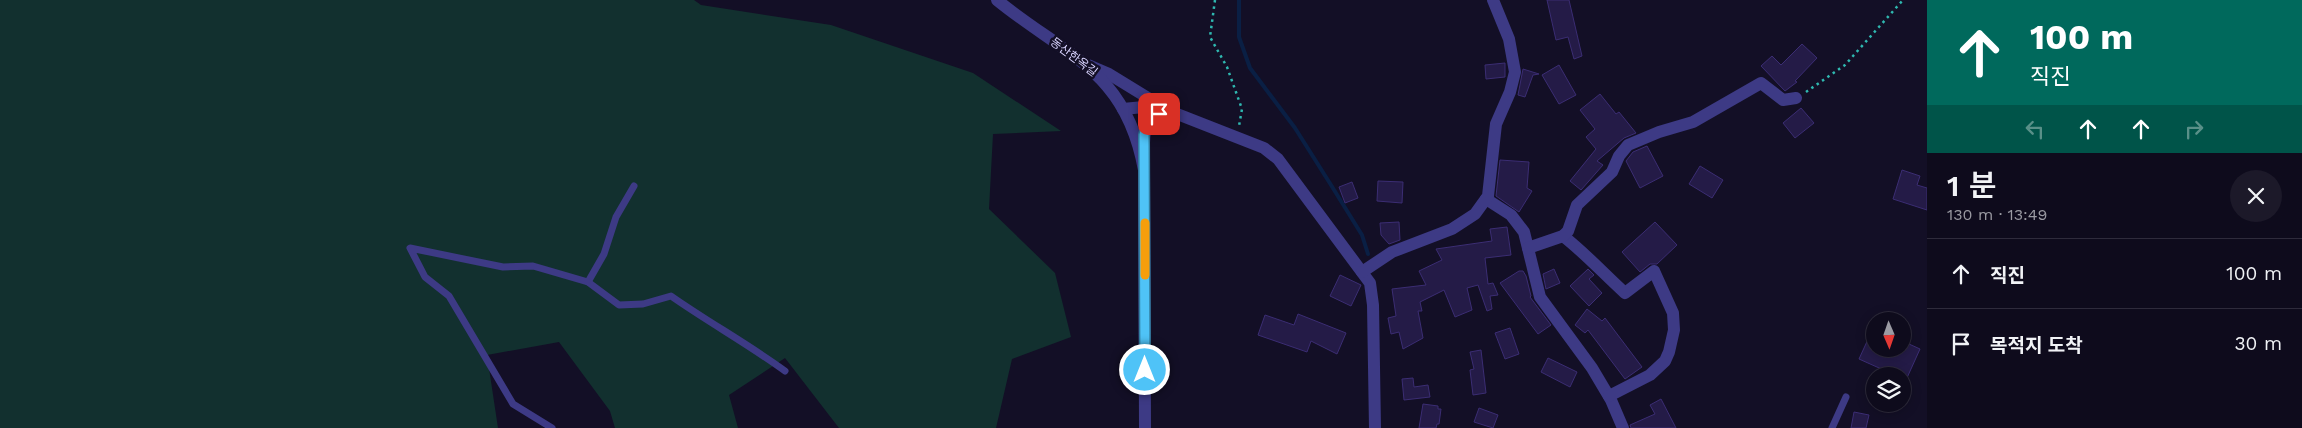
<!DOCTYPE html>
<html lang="ko">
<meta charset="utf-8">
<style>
body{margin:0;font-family:"Work Sans","Noto Sans KR",sans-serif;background:#1c1929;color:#f1f3f6;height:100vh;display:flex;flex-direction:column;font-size:19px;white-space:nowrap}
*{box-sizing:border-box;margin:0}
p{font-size:16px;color:#9b9ba3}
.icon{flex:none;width:28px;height:28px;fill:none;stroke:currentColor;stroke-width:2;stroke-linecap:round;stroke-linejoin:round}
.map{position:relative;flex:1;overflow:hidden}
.sheet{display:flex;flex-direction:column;background:#0e0b1c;width:375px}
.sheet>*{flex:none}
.banner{background:#00695c;color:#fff;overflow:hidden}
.needle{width:32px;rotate:178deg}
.fabs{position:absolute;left:1866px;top:312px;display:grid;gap:10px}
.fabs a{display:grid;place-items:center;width:45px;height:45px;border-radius:50%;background:#0e0b1c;box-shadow:0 2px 12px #0003,0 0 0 1px #2e2b3b;font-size:25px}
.pin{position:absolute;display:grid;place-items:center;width:42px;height:42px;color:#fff;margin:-21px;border-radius:10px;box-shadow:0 2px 8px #0006}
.me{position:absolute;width:55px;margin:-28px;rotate:0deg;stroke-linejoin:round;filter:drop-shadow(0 0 4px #0008)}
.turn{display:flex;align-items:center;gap:18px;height:105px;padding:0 20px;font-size:22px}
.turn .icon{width:65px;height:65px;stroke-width:2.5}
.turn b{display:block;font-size:35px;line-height:42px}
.lanes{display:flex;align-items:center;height:48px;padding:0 20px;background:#0003;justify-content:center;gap:25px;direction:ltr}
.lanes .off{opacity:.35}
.round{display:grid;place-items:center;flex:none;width:52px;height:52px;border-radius:26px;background:#1c1929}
.summary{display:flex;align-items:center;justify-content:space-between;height:85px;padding:0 20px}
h1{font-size:30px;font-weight:600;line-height:38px}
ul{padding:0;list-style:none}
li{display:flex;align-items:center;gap:15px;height:70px;padding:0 20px;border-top:1px solid #2e2b3b}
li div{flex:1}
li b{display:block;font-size:19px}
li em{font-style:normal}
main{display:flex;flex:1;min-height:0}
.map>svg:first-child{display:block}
</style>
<main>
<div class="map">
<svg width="1927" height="428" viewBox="0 0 1927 428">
<rect width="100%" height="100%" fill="#130f26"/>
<path fill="#12302f" d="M0,0h694l7,5 130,20 142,48 88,58 -68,3 -4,75 66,64 16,64 -59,22 -16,69h-157l-54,-70 -56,37 9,33h-123l-5,-17 -51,-69 -72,13 11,73h-498z"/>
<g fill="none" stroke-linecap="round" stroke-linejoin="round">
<path stroke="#0a1f44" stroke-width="4" d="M1239,0v37l11,31 45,60 36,57 31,50 6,19"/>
</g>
<g fill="#241b47" stroke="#3b2d73">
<path d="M1547,0h22l13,56 -8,3 -6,-22 -12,3z"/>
<path d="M1802,44l15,14 -22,23 2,1 -12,9 -24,-25 11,-10 9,9z"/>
<path d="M1505,63v14l-19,2 -1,-14z"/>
<path d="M1559,65l17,30 -17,9 -17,-29z"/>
<path d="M1523,69l16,5 -6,1 -8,22 -7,-2z"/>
<path d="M1600,94l16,20 3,-2 17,21 -12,5 -27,23 6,4 -22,25 -11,-9 26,-32 -10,-12 9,-8 -15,-19z"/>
<path d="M1801,108l13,15 -19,15 -12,-15z"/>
<path d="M1647,146l16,30 -23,12 -14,-27 7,-9z"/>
<path d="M1500,160l29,2 -2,26 5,3 -13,21 -23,-16z"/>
<path d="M1700,166l23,14 -11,18 -23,-14z"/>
<path d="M1902,170l18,6 -3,9 10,3v22l-34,-11z"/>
<path d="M1378,181l25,1 -1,21 -25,-2z"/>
<path d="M1352,182l6,16 -13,5 -6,-16z"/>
<path d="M1399,222l1,18 -11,4 -8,-9 -1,-12z"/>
<path d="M1655,222l22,23 -20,19h-7l-10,8 -18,-20z"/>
<path d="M1507,227l4,28 -26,3 3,26 5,-1 5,12 -8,1 2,13 -5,2 -9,-26 -11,3 5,22 -17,7 -11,-27 -24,12 2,9h-4l5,27 -20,11 -4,-17 -8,2 -3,-16 8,-2 -4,-27 34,-4 -7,-14 23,-11 -6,-11 56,-8 -2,-12z"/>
<path d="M1554,269l6,14 -14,6 -3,-15z"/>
<path d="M1588,269l6,6 -5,4 13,14 -13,13 -19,-20z"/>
<path d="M1519,271h4l3,5 5,20 -1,1 21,28 -13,9 -38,-51z"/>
<path d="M1340,275l21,10 -10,21 -21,-10z"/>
<path d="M1587,309l15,12 3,-3 37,49 -17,12 -37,-49 -3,3 -10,-8z"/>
<path d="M1298,314l48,19 -9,21 -26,-13 -4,11 -49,-17 7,-20 29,10z"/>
<path d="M1875,324v25h31l3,-5 11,5 -14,31 -47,-21z"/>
<path d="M1510,328l9,26 -14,5 -10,-26z"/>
<path d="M1481,350l5,43 -13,2 -3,-25 4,-1 -4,-17z"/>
<path d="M1548,358l29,14 -7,15 -29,-15z"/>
<path d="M1413,378l1,9 14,-2 2,12 -26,3 -2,-21z"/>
<path d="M1661,399l15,29h-45l-1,-3 25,-11 -5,-9z"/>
<path d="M1423,404l15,2v3h3l-2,15h-2l-1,4h-17z"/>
<path d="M1479,408l19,7 -5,13 -19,-6z"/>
<path d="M1854,412l15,3 -3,13h-15z"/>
</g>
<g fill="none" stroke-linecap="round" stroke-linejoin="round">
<g stroke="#2fb8b0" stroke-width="2.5" stroke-dasharray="2.5 4" stroke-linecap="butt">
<path d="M1215,0l-5,37 17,30 15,42 -3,17"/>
<path d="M1806,92l39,-27 58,-65"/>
</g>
<g stroke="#3d3a85" stroke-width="7">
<path d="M588,282l16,-28 12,-37 18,-31"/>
<path d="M552,428l-39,-24 -64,-108 -24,-19 -15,-29 93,19 30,-1 55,16 31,23 24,-1 28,-8c37,26 77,48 114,75"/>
<path d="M1832,428l14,-31"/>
</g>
<g stroke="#3d3a85" stroke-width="12">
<path d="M1088,65l21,9 62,38c-31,3 -27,24 -27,48"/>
<path d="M1123,109l31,-3 13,4 97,38 14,11 92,124 3,22 2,123"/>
<path d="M1486,199l25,16 13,17 16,65 52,71 19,32 12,28"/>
<path d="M1563,236c22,17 41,38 62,57l29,-22 19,42 1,17 -5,22 -4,9 -15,14 -41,21"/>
<path d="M1528,248l35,-12 5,-5 9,-26 35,-33 7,-16 9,-11 31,-13 34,-10 68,-39 22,17 13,-2"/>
<path d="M1362,272l30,-20 60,-23 23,-15 13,-18 8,-72 14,-32 5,-20 -6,-33 -16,-39"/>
</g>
<path stroke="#3d3a85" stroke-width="12" d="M997,0c70,57 129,70 147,170l1,258"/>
</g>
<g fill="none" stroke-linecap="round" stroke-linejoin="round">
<g stroke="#337fa1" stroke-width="12">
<path id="route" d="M1145,370l-1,-235 3,-11 12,-10"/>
</g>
<use href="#route" stroke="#4fc3f7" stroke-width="9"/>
<path stroke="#f59e0b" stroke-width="9" d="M1145,223v52"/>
</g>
<g text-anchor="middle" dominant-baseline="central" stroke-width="5" stroke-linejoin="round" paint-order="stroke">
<g font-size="12" fill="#d9d4ff" stroke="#130f26">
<text transform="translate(1074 57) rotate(37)">동산한옥길</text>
</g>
</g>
</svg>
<div class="fabs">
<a><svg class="needle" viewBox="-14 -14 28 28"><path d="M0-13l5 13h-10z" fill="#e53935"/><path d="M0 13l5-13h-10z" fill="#9b9ba3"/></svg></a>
<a><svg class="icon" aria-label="layers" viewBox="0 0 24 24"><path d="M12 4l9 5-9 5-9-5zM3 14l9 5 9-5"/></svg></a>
</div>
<div class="pin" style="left:1159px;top:114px;background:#d93025"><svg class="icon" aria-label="arrive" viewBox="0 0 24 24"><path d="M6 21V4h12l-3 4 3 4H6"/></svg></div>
<svg class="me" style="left:1145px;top:370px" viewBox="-20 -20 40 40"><circle r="17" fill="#4fc3f7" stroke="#fff" stroke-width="3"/><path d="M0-11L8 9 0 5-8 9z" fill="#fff"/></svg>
</div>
<section class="sheet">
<div class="banner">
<div class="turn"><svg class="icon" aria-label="ahead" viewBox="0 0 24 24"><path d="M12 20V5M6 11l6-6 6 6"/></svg><div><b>100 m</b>직진</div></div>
<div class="lanes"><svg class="icon off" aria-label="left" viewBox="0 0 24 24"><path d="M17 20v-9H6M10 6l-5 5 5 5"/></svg><svg class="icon" aria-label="ahead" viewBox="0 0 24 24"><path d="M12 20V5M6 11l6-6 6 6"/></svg><svg class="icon" aria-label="ahead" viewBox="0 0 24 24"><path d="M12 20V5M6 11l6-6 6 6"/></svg><svg class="icon off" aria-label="right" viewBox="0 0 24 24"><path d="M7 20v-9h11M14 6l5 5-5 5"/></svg></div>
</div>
<div class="summary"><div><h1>1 분</h1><p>130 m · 13:49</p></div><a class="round"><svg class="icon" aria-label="close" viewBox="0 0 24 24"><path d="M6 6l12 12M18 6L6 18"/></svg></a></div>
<ul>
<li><svg class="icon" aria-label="ahead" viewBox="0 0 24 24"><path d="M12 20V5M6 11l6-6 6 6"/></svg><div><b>직진</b></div><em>100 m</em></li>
<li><svg class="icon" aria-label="arrive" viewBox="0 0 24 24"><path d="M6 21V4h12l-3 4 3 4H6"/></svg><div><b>목적지 도착</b></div><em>30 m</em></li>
</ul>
</section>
</main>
